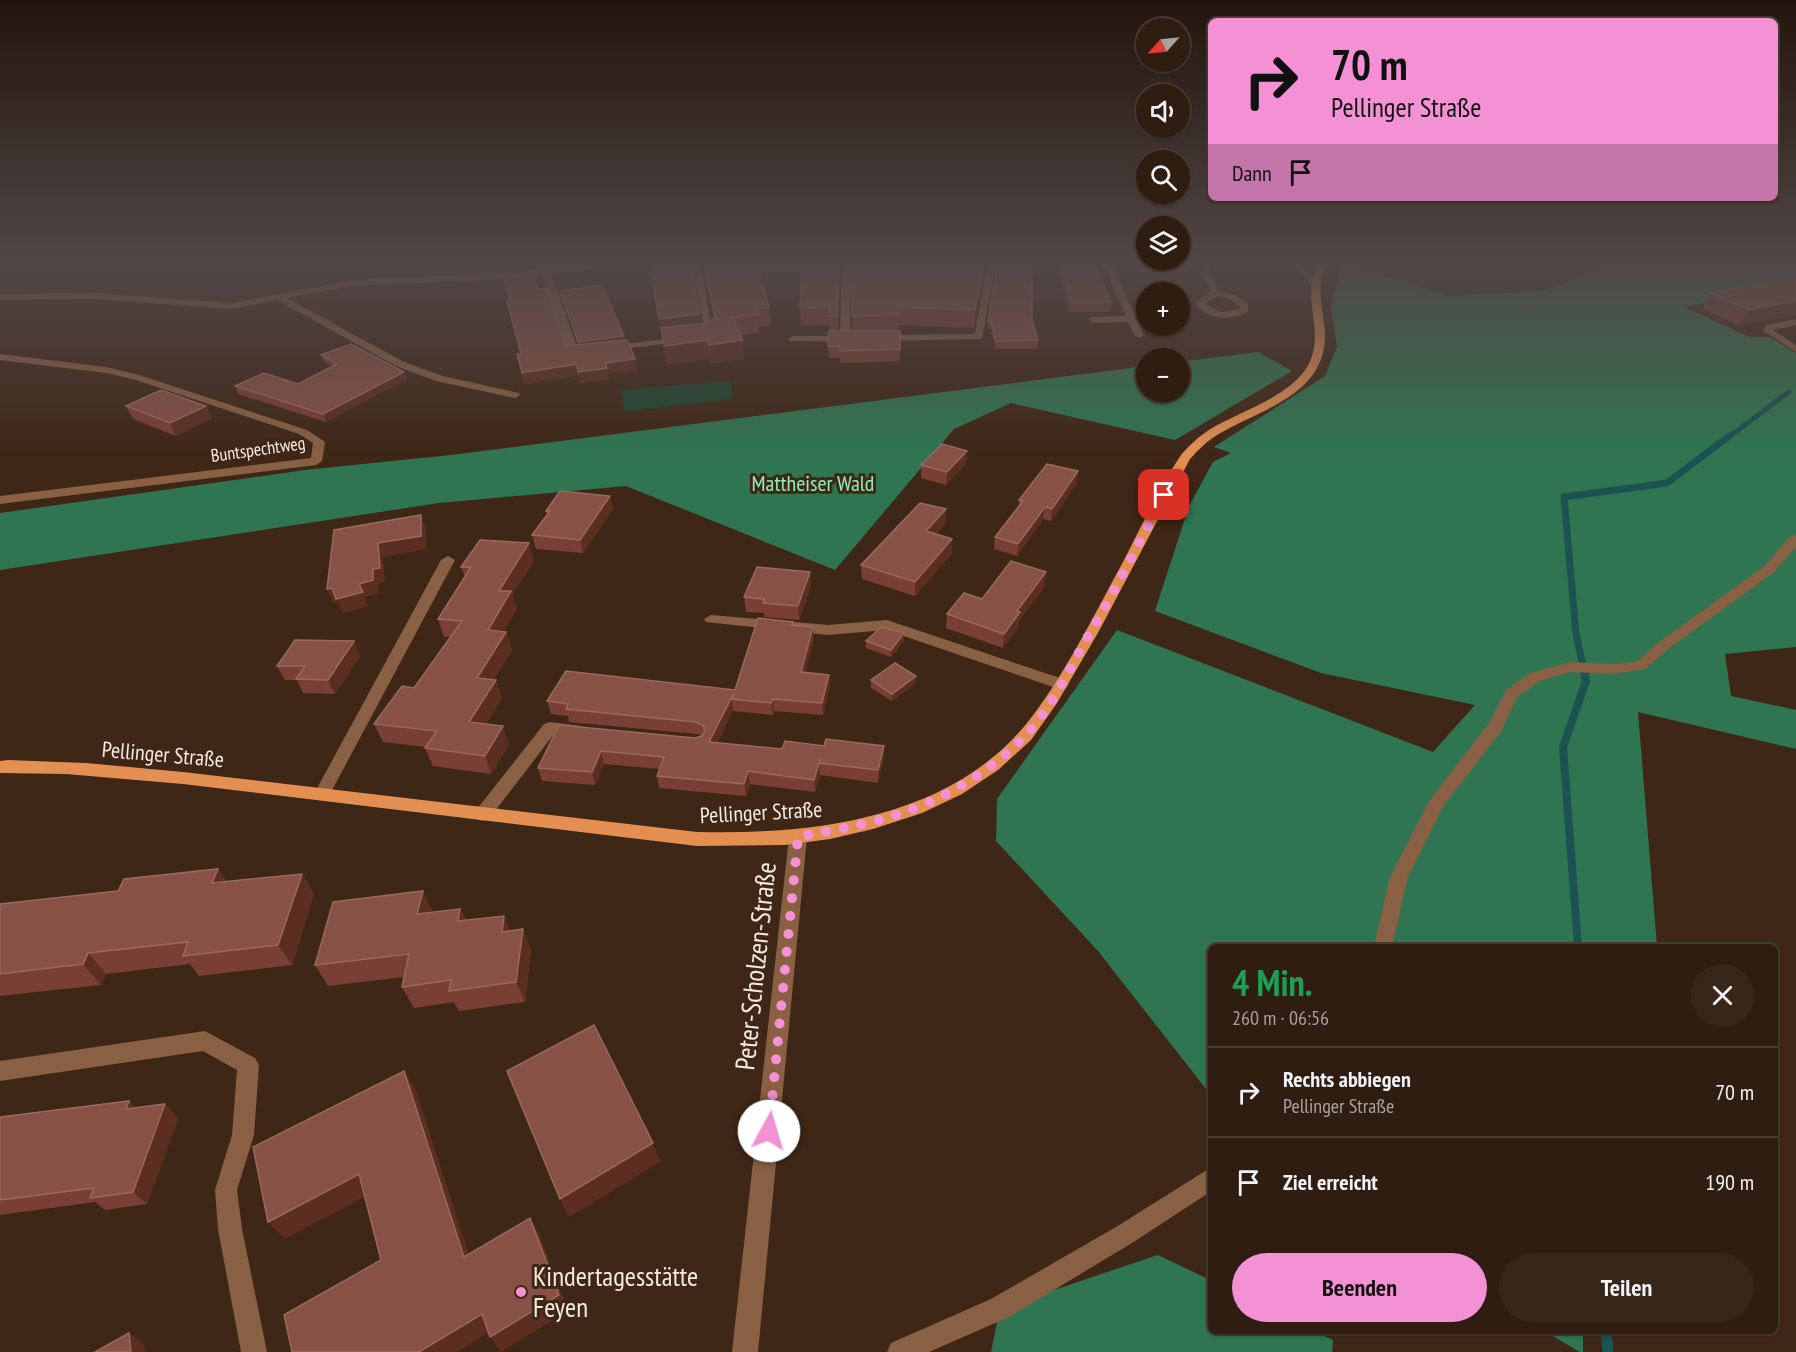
<!DOCTYPE html>
<html lang="de">
<meta charset="utf-8">
<style>
body{margin:0;font-family:"PT Sans Narrow",sans-serif;background:#37261a;color:#f1f3f6;height:100vh;display:flex;flex-direction:column;font-size:22px;white-space:nowrap}
*{box-sizing:border-box;margin:0}
p{font-size:20px;color:#a7a29f}
.icon{flex:none;width:33px;height:33px;fill:none;stroke:currentColor;stroke-width:2;stroke-linecap:round;stroke-linejoin:round}
.map{position:relative;flex:1;overflow:hidden}
.side{position:absolute;left:1208px;top:944px;width:570px;height:390px;display:flex;flex-direction:column;background:#2f1d11;border-radius:9px;box-shadow:0 2px 4px #0004,0 0 0 2px #4a3b31}
.side>*{flex:none}
.guide{position:absolute;left:1208px;top:18px;width:570px;height:183px;border-radius:9px;box-shadow:0 2px 4px #0004,0 0 0 2px #4a3b31;background:#f491d4;color:#111;overflow:hidden}
.needle{width:39px;rotate:243deg}
.buttons{position:absolute;left:1136px;top:18px;display:grid;gap:12px}
.buttons a{display:grid;place-items:center;width:54px;height:54px;border-radius:50%;background:#2f1d11;box-shadow:0 2px 4px #0004,0 0 0 2px #4a3b31;font-size:30px}
.pin{position:absolute;display:grid;place-items:center;width:51px;height:51px;color:#fff;margin:-26px;border-radius:12px;box-shadow:0 3px 9px #0006}
.me{position:absolute;width:66px;margin:-33px;rotate:6deg;stroke-linejoin:round;filter:drop-shadow(0 0 4px #0008)}
.turn{display:flex;align-items:center;gap:21px;height:126px;padding:0 24px;font-size:27px}
.turn .icon{width:78px;height:78px;stroke-width:2.5}
.turn b{display:block;font-size:42px;line-height:51px}
.then{display:flex;align-items:center;height:57px;padding:0 24px;background:#0003;gap:12px;font-size:22px}
.round{display:grid;place-items:center;flex:none;width:63px;height:63px;border-radius:32px;background:#37261a}
.head{display:flex;align-items:center;justify-content:space-between;height:102px;padding:0 24px}
h1{font-size:36px;font-weight:800;line-height:45px;color:#1e9e55}
.primary-button{display:flex;gap:12px;margin-top:auto;padding:12px 24px}
.primary-button a{flex:1;height:69px;border-radius:36px;background:#f491d4;color:#111;font-size:24px;font-weight:800;line-height:69px;text-align:center}
.primary-button a+a{background:#37261a;color:#f1f3f6}
ul{padding:0;list-style:none}
li{display:flex;align-items:center;gap:18px;height:90px;padding:0 24px;border-top:2px solid #4a3b31}
li div{flex:1}
li b{display:block;font-size:22px}
li em{font-style:normal}
.map>svg:first-child{display:block}
</style>
<div class="map">
<svg width="1796" height="1352" viewBox="0 0 1796 1352">
<rect width="100%" height="100%" fill="#3f2717"/>
<g fill="#1e4530">
<path d="M1362,265h249l-68,26 -97,5 -91,-28z"/>
<path d="M730,381l3,18 -109,13 -3,-22z"/>
</g>
<g fill="#307551">
<path d="M1611,265h185v20l-112,22 66,30h20l26,16v294l-71,7 6,42 65,14v39l-158,-37 19,234h-447v148l-112,-143 -102,-110 1,-42 120,-169 316,122 42,-47 -154,-32 -166,-62 34,-105 24,-44 18,-9 -17,-6 111,-71 12,-29 -6,-40 11,-41 22,4 83,26 96,-5z"/>
<path d="M1258,352l34,19 -117,69 -164,-37 -57,26 -119,141 -209,-84 -187,17 -439,67v-57l305,-43 146,-15 695,-89v26h33v-30z"/>
<path d="M1158,1255l52,25v50l103,1 20,9 -1,12h-341l9,-44z"/>
<path d="M1544,1331h39v21h-3z"/>
</g>
<g fill="none" stroke-linecap="round" stroke-linejoin="round">
<path stroke="#1d5252" stroke-width="5" d="M1726,439l63,-47"/>
<path stroke="#1d5252" stroke-width="7" d="M1583,666l-7,-32 -12,-137 103,-14 61,-46"/>
<path stroke="#1d5252" stroke-width="8" d="M1578,946l-15,-199 23,-66 -4,-17"/>
<path stroke="#1d5252" stroke-width="11" d="M1606,1330l2,22"/>
<g fill="#896043" fill-rule="evenodd">
<path d="M576,265h26l-4,3 -47,5 27,77 7,-1 5,3c-4,5 -16,6 -21,1l-27,-79 -36,5 -154,7 -65,12 117,64 39,14 76,17 1,2 -5,3 -79,-17 -40,-15 -119,-66 -45,9 -137,-10 -95,1v-6l95,-1 137,10 120,-23 154,-7z"/>
<path d="M693,265h8l12,73 -108,13 -1,-2 5,-3 96,-12z"/>
<path d="M842,265h8v71l12,3 -5,3 -67,-1 -2,-2 5,-3h47z"/>
<path d="M987,265h8l-13,74 -101,2 -5,-3 5,-3 94,-1z"/>
<path d="M1104,265h8l32,70 -2,2h-6l-8,-15 -35,1 -5,-3 5,-3 33,-1z"/>
<path d="M1202,265h8l1,10 9,16 15,4 13,8v9c-17,9 -40,8 -53,-8l10,-10 7,-2 -9,-17zM1217,296l12,3 11,7v3l-19,3 -16,-8z"/>
<path d="M1295,265h9l14,16v4h-6z"/>
<path d="M1796,319v6l-23,5 23,15v7l-33,-21 3,-6z"/>
<path d="M0,354l106,13 33,8 168,55 18,12 -3,19 -6,4 -316,39v-8l311,-38 2,-15 -14,-9 -163,-54 -30,-7 -106,-13z"/>
<path d="M1796,535v12l-23,26 -105,76 -23,20 -32,5 -43,-2 -30,9 -23,16 -15,33 -58,75 -36,72 -16,69h-18l16,-69 39,-76 60,-78 17,-33 24,-17 40,-11 43,2 23,-2 22,-19 105,-76 28,-31z"/>
<path d="M448,556l7,4 -125,234 -2,4 -6,2 -6,-2 -2,-4 127,-234z"/>
<path d="M711,615l117,10 59,-5 179,60 3,4 -3,4h-10l-170,-58 -58,5 -122,-13 -2,-3z"/>
<path d="M550,722l31,4 2,4 -2,4h-27l-65,85 -6,2 -6,-2 -3,-5 3,-5 67,-85z"/>
<path d="M798,830l6,2 3,5 -49,515h-26l57,-515 3,-5z"/>
<path d="M205,1031l50,27 4,7 -5,70 -17,55 5,39 25,123h-26l-23,-123 -3,-39 17,-55 5,-65 -34,-19 -203,30v-20z"/>
<path d="M1210,1168v24l-78,51 -123,74 -80,35h-42l4,-9 100,-44 125,-72z"/>
</g>
<path fill="#e48f52" fill-rule="evenodd" d="M1317,265h8c-13,33 7,60 -3,91 -13,44 -70,57 -105,79 -10,6 -19,15 -27,24l-91,172 -42,72 -26,37 -33,30 -36,24 -40,19 -49,16 -43,10 -45,6 -88,1 -514,-62 -117,-10 -66,-1v-12l8,-1 78,3 97,9 514,60c116,3 252,-13 330,-109 34,-42 63,-100 89,-148 22,-40 40,-83 65,-120 9,-10 17,-18 28,-25 31,-20 91,-35 103,-74 10,-30 -10,-58 5,-91z"/>
</g>
<g fill="#7a3f34">
<path d="M650,265l50,49 1,10 7,-1 6,-5 -11,-53h137l-2,66h14l-1,-66h134l-11,63 -75,-3 1,36 -60,2v-5h-11l-1,-12 2,-21 -29,1 -1,-18 2,-37 -43,1 10,36 2,18h-12v7l-19,2 4,24 -33,4 -1,-4 -43,5z"/>
<path d="M1056,265h39l16,37 -1,10h-40z"/>
<path d="M1796,278l-56,48 -38,-17 8,-16z"/>
<path d="M538,289l28,57 13,-1 -19,-54 64,49 11,19 2,11 -29,4 1,5 -28,4 -2,-8 -54,9 -8,-30h4z"/>
<path d="M1032,319l6,21v9h-43l-4,-20h-3v-8z"/>
<path d="M321,355l86,24 -81,43 -88,-28 -3,-8 63,-2 34,-18 -8,-4z"/>
<path d="M126,406h80l6,12 -36,18 -43,-17z"/>
<path d="M967,451l-1,13 -20,21 -25,-7v-13z"/>
<path d="M1077,483l-26,38 -8,-2 -26,37 -23,-7 1,-12 24,-31v-6z"/>
<path d="M610,496l3,13 -30,44 -47,-4 -4,-14 15,-20 -1,-4z"/>
<path d="M946,509v14l-10,11 16,19 -37,43 -53,-17 -1,-14z"/>
<path d="M534,561l-22,34 5,14 -14,23h3l6,18 -18,29 8,19 -16,26 23,20 -18,30 -58,-8 -8,-18 1,-1 -43,-5 -9,-18 40,-36 36,-51h-6l-6,-18 27,-42 -4,-10z"/>
<path d="M810,572l1,14 -12,34 -35,-3v-4l-18,-1 -2,-15z"/>
<path d="M1045,586l-26,35v5l-16,22 -57,-20 1,-14 35,-15z"/>
<path d="M793,625l21,14 -9,33 25,15 -7,28 -49,-4 -1,4 -39,-4 -1,-1 -16,33 65,6 42,-3h60v12l-6,25 -58,-8 -5,17 -65,-8 -4,12 -87,-8 -2,-12 2,-7 -55,-5 -9,21 -53,-4 -4,-13 21,-43 136,13 7,-2 -5,-2 -128,-12 -1,-6 -17,-2 -4,-13 188,-11z"/>
<path d="M866,641h38l-13,16 -25,-9z"/>
<path d="M360,656l-25,38 -32,-1 -6,-13h-12l-8,-14z"/>
<path d="M871,680l45,3 -24,18 -21,-13z"/>
<path d="M218,869l9,13 75,-8 12,20 -22,71 -93,11 -9,-12 -84,10 -5,11 -101,11v-92l118,-13z"/>
<path d="M460,909l6,11 38,-4 6,15 21,19 -6,52 -66,9 -5,-9 -40,6 -12,-21 2,-10 -76,9 -13,-21 118,-53z"/>
<path d="M165,1104l13,14 -31,86 -42,6 -10,-8 -95,13v-98l137,-9z"/>
</g>
<g fill="#5c2e21">
<path d="M839,265h1l-2,69 -1,-18z"/>
<path d="M983,265h2l-11,63 1,-18z"/>
<path d="M1796,301v14l-56,11 9,-16z"/>
<path d="M700,314l2,18 -41,-4 1,9 -3,-18z"/>
<path d="M624,336l1,6 -45,6 -2,-6z"/>
<path d="M707,340l3,19 -43,5 -3,-18z"/>
<path d="M743,340l1,19 -33,4 -2,-18z"/>
<path d="M635,359l2,11 -29,4 1,5 -28,4 -2,-8 -54,9 -3,-11 55,-9 29,-1z"/>
<path d="M404,372l3,7 -81,43 -3,-8z"/>
<path d="M206,406l6,12 -36,18 -6,-13z"/>
<path d="M967,451l-1,13 -20,21 1,-13z"/>
<path d="M1078,471l-1,12 -26,38 1,-12z"/>
<path d="M610,496l3,13 -30,44 -3,-13z"/>
<path d="M1045,507l-2,12 -26,37 1,-12z"/>
<path d="M946,509v14l-20,22v-14z"/>
<path d="M421,515l5,14v20l-43,8 2,25 -6,1 -1,11 -13,3 3,9 -25,7 -5,-11 -5,1 -6,-14 32,-5 14,-15 5,-26z"/>
<path d="M952,539v14l-37,43v-14z"/>
<path d="M529,543l5,18 -22,34 5,14 -23,39 -6,-18 11,-39z"/>
<path d="M810,572l1,14 -12,34 -1,-14z"/>
<path d="M1046,572l-1,14 -26,35v5l-16,22 1,-14 13,-23z"/>
<path d="M813,627l1,12 -12,45 -1,-12z"/>
<path d="M506,632l6,18 -29,46 -6,-18z"/>
<path d="M904,633v8l-13,16v-7z"/>
<path d="M354,641l6,15 -25,38 -7,-14z"/>
<path d="M829,675l1,12 -7,28 -1,-12z"/>
<path d="M916,676v7l-24,18v-7z"/>
<path d="M496,680l6,18 -27,42 -6,-18z"/>
<path d="M734,693l-2,6 1,11 -22,44 -2,-12z"/>
<path d="M773,699l1,12 -1,4 -2,-12z"/>
<path d="M503,726l6,18 -18,30 -6,-18z"/>
<path d="M884,746v12l-6,25v-13z"/>
<path d="M601,751l3,13 -9,21 -3,-13z"/>
<path d="M819,763l1,12 -5,17 -1,-12z"/>
<path d="M748,771l2,13 -4,12 -2,-12z"/>
<path d="M218,869l14,21 -20,-7z"/>
<path d="M302,874l12,20 -22,71 -14,-20z"/>
<path d="M423,891l10,21 -16,2z"/>
<path d="M460,909l10,21 -12,-9z"/>
<path d="M504,916l9,21 -11,-5z"/>
<path d="M523,929l8,21 -6,52 -9,-20z"/>
<path d="M88,953l18,21 -5,11 -18,-21z"/>
<path d="M404,1071l12,19 59,184 -11,-17z"/>
<path d="M129,1101l14,13 -17,-5z"/>
<path d="M165,1104l13,14 -31,86 -14,-12z"/>
<path d="M653,1143l7,19 -91,55 -9,-18z"/>
<path d="M359,1174l14,18 -88,47 -17,-17z"/>
<path d="M530,1218l10,18 28,75 -67,41 -11,-15z"/>
<path d="M482,1314l12,15 -37,23h-38z"/>
<path d="M129,1333l15,11 1,8h-14z"/>
</g>
<g fill="#875146" stroke="#99695e" stroke-width="1.5">
<path d="M650,265h41l9,49 -41,5z"/>
<path d="M705,265h52l12,43h-13l2,7 -26,2 11,23 -34,5 -2,-5 -43,6 -3,-18 47,-5 7,-6z"/>
<path d="M802,265h37l-2,51h-8l1,-9 -30,1z"/>
<path d="M851,265h132l-8,45 -76,-3v8l-47,1z"/>
<path d="M997,265h35v54l6,21 -42,1 -5,-20h-3z"/>
<path d="M1060,265h35l16,37h-39z"/>
<path d="M533,274l5,15 8,-1 20,58 61,-6 8,19 -29,4 1,5 -29,4 -1,-8 -55,9 -5,-19h4l-14,-53h4l-7,-23z"/>
<path d="M1796,278v23l-47,9 -39,-17z"/>
<path d="M602,285l22,51 -46,6 -18,-51z"/>
<path d="M829,331h71v18l-60,2v-5h-12z"/>
<path d="M351,344l53,28 -81,42 -88,-28 29,-13 34,11 39,-20 -16,-9z"/>
<path d="M161,390l45,16 -36,17 -44,-17z"/>
<path d="M942,444l25,7 -20,21 -26,-7z"/>
<path d="M1047,464l31,7 -26,38 -7,-2 -27,37 -23,-7 28,-36 -4,-1z"/>
<path d="M560,491l50,5 -30,44 -48,-5 18,-24h-4z"/>
<path d="M920,503l26,6 -20,22 26,8 -37,43 -54,-17z"/>
<path d="M421,515v21l-43,7 2,25 -7,1v11l-14,4 4,8 -27,7 -4,-11 -5,1 7,-59z"/>
<path d="M480,540l49,3 -30,48h12l-23,39 18,2 -29,46 19,2 -27,42 34,4 -18,30 -60,-8 12,-17 -63,-7 28,-38 12,2 48,-67 -24,-2 33,-52h-10z"/>
<path d="M1011,561l35,11 -29,39 3,1 -16,22 -57,-20 17,-21 18,6z"/>
<path d="M757,567l53,5 -12,34 -35,-3 1,-4 -20,-2z"/>
<path d="M758,618l35,4 -1,3 21,2 -12,45 28,3 -7,28 -49,-4 -2,4 -39,-4 2,-6 -25,49 73,7 3,-8 39,5 2,-7 58,7 -6,24 -59,-7 1,-4 -6,21 -66,-9 -4,13 -87,-8 7,-19 -63,-6 -9,21 -54,-4 21,-43 136,13 7,-2 3,-5 -2,-6 -8,-3 -129,-13 2,-5 -21,-3 19,-30 169,19z"/>
<path d="M881,627l23,6 -13,17 -25,-9z"/>
<path d="M295,640l59,1 -26,39 -32,-1 9,-13h-28z"/>
<path d="M895,663l21,13 -24,18 -21,-14z"/>
<path d="M218,869l-6,14 90,-9 -24,71 -95,11 5,-14 -100,11 -5,11 -83,10v-70l118,-13 6,-12z"/>
<path d="M423,891l-6,23 43,-5 -2,12 46,-5 -2,16 21,-3 -7,53 -67,9 2,-11 -49,7 7,-33 -94,11 18,-63z"/>
<path d="M594,1025l59,118 -93,56 -53,-128z"/>
<path d="M404,1071l60,186 66,-39 29,77 -69,42 -8,-23 -63,38h-127l-8,-37 97,-55 -22,-86 -91,48 -15,-75z"/>
<path d="M129,1101l-3,8 39,-5 -32,88 -43,6 4,-10 -94,12v-83z"/>
<path d="M129,1333l2,19h-36z"/>
</g>
<linearGradient id="sky" x2="0" y2="1"><stop stop-color="#23150d"/><stop offset="0.58" stop-color="#524747"/><stop offset="1" stop-color="#524747" stop-opacity="0"/></linearGradient>
<rect width="1796" height="454" fill="url(#sky)"/>
<g fill="none" stroke-linecap="round" stroke-linejoin="round">
<path stroke="#f491d4" stroke-width="10" stroke-dasharray="0 18" d="M769,1131l29,-294c46,-9 92,-16 136,-37 34,-16 66,-38 92,-65 23,-25 40,-58 56,-88 29,-50 56,-101 82,-152"/>
</g>
<circle fill="#f491d4" stroke="#3f2717" stroke-width="2" cx="521" cy="1292" r="6"/>
<g text-anchor="middle" dominant-baseline="central" stroke-width="6" stroke-linejoin="round" paint-order="stroke">
<g font-size="18" fill="#f9e9de" stroke="#3f2717">
<text transform="translate(258 449) rotate(-8)">Buntspechtweg</text>
</g>
<g font-size="22" fill="#8deeb7" stroke="#3f2717">
<text x="813" y="483">Mattheiser Wald</text>
</g>
<g font-size="22" fill="#f9e9de" stroke="#3f2717">
<text transform="translate(163 754) rotate(5)">Pellinger Straße</text>
<text transform="translate(761 812) rotate(-3)">Pellinger Straße</text>
</g>
<g font-size="27" fill="#f9e9de" stroke="#3f2717">
<text transform="translate(755 966) rotate(-84)">Peter-Scholzen-Straße</text>
</g>
<g font-size="27" fill="#f9e9de" stroke="#3f2717" text-anchor="start">
<text x="533" y="1276">Kindertagesstätte<tspan x="533" dy="31">Feyen</tspan></text>
</g>
</g>
</svg>
<div class="buttons">
<a><svg class="needle" viewBox="-14 -14 28 28"><path d="M0-13l5 13h-10z" fill="#e53935"/><path d="M0 13l5-13h-10z" fill="#a7a29f"/></svg></a>
<a><svg class="icon" aria-label="sound" viewBox="0 0 24 24"><path d="M4 9h4l5-4v14l-5-4H4zM17 9q2 3 0 6"/></svg></a>
<a><svg class="icon" aria-label="search" viewBox="0 0 24 24"><circle cx="10" cy="10" r="6"/><path d="M15 15l6 6"/></svg></a>
<a><svg class="icon" aria-label="layers" viewBox="0 0 24 24"><path d="M12 4l9 5-9 5-9-5zM3 14l9 5 9-5"/></svg></a>
<a>+</a>
<a>−</a>
</div>
<div class="pin" style="left:1164px;top:495px;background:#d93025"><svg class="icon" aria-label="arrive" viewBox="0 0 24 24"><path d="M6 21V4h12l-3 4 3 4H6"/></svg></div>
<svg class="me" style="left:769px;top:1131px" viewBox="-20 -20 40 40"><circle r="19" fill="#fff"/><path d="M0-13L10 11 0 6-10 11z" fill="#f491d4"/></svg>
<div class="guide">
<div class="turn"><svg class="icon" aria-label="right" viewBox="0 0 24 24"><path d="M7 20v-9h11M14 6l5 5-5 5"/></svg><div><b>70 m</b>Pellinger Straße</div></div>
<div class="then">Dann<svg class="icon" aria-label="arrive" viewBox="0 0 24 24"><path d="M6 21V4h12l-3 4 3 4H6"/></svg></div>
</div>
<section class="side">
<div class="head"><div><h1>4 Min.</h1><p>260 m · 06:56</p></div><a class="round"><svg class="icon" aria-label="close" viewBox="0 0 24 24"><path d="M6 6l12 12M18 6L6 18"/></svg></a></div>
<ul>
<li><svg class="icon" aria-label="right" viewBox="0 0 24 24"><path d="M7 20v-9h11M14 6l5 5-5 5"/></svg><div><b>Rechts abbiegen</b><p>Pellinger Straße</p></div><em>70 m</em></li>
<li><svg class="icon" aria-label="arrive" viewBox="0 0 24 24"><path d="M6 21V4h12l-3 4 3 4H6"/></svg><div><b>Ziel erreicht</b></div><em>190 m</em></li>
</ul>
<div class="primary-button"><a>Beenden</a><a>Teilen</a></div>
</section>
</div>
